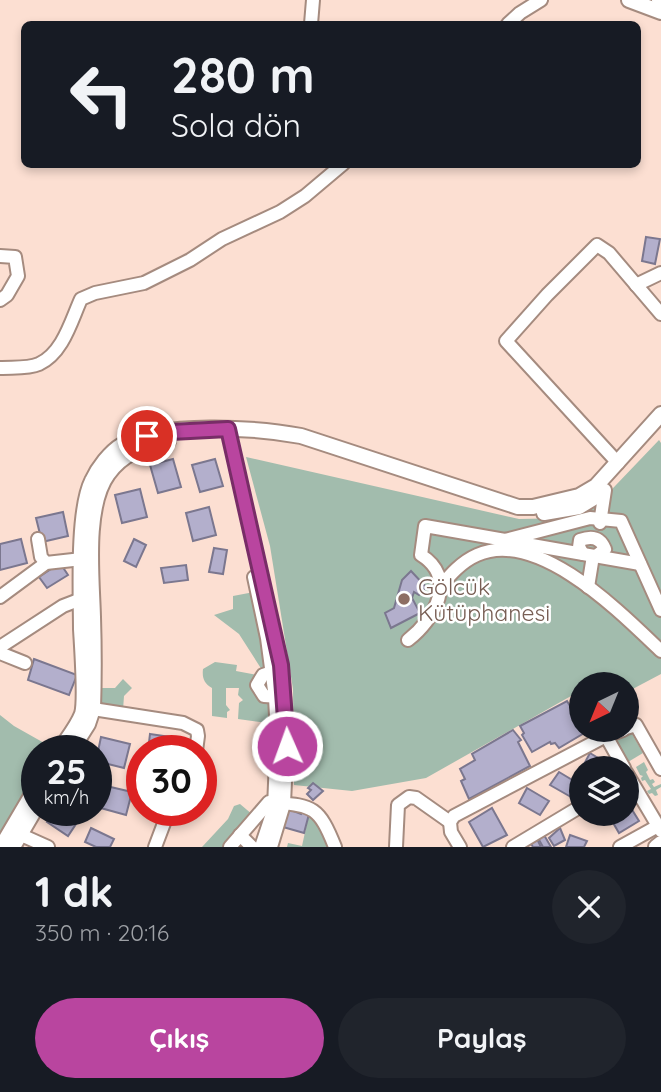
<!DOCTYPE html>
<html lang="tr">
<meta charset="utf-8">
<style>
body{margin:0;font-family:Quicksand,sans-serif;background:#20242c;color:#f1f3f6;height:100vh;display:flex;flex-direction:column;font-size:26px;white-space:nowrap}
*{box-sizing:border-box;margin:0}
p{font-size:23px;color:#9ea1a6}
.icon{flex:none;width:38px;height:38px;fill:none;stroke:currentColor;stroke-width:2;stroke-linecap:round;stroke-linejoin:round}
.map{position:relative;height:847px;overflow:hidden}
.details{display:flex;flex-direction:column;background:#171b24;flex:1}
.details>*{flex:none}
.guide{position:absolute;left:21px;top:21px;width:620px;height:147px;border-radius:10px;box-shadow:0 4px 10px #0003;background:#171b24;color:#f1f3f6;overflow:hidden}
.needle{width:46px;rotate:223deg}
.controls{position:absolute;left:569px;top:672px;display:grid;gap:14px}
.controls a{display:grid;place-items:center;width:70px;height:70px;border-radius:50%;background:#171b24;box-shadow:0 4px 10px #0003;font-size:35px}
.speed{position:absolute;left:21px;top:735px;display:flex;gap:14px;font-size:35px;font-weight:700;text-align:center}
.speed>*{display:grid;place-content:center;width:91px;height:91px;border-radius:50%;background:#171b24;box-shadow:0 4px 10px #0003;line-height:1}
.speed small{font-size:18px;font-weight:400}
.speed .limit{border:10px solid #d22;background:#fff;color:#111}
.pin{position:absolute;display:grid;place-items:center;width:60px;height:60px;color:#fff;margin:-30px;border:4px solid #fff;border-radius:50%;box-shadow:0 2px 7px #0007}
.me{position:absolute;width:77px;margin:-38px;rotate:358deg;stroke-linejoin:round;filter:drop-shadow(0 0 5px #0008)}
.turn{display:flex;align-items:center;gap:24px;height:147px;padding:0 35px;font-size:32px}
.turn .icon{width:91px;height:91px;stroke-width:2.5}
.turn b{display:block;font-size:49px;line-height:60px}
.round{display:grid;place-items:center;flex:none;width:74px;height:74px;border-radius:37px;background:#20242c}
.headline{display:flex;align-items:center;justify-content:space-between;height:119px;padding:0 35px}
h1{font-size:42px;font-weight:800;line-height:52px}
.primary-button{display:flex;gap:14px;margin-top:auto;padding:14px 35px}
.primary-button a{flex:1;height:80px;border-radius:42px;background:#b9459f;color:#fff;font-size:28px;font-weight:800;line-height:80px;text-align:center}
.primary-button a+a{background:#20242c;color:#f1f3f6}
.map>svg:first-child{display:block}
</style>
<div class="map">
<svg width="661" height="847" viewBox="0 0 661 847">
<rect width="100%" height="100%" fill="#fcdfd2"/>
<g fill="#a2bcad">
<path d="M659,440l2,3v231l-34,18 -1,-8h-45v26l-10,-14 -145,82 -74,13 -58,-6 -1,-96 -23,-143 -24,-89 273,62 48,-1 27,-10z"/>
<path d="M254,592l14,75 -6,3 -23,-36 -25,-19 19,-6v-13z"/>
<path d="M215,662l22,3 -1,6 21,4 15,26 -1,28 -3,-6 -30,-4 1,-16 4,-3 -5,-5 1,-7h-13v17l4,5 -3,2v6l-15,-2v-28c-8,-5 -10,-10 -9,-19z"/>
<path d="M123,679l9,9 -8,8 -1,14 -26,-4v-18h18z"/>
<path d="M0,715l14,11 39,22 -2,3h-14v22l-37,60z"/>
<path d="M631,732l12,21 -15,9 -12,-21z"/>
<path d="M644,762l4,8 -2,2 4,8 3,-1 2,3 -3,2 2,3 7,-3v3l-5,3 2,5 -3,1 -3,-3 -3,1 -2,-3 4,-2 -6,-9 -3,1 -1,-3 2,-2 -3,-1 -4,-8z"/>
<path d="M240,804l13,11 -29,32h-22l26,-28 6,-13z"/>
<path d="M309,814l5,1 16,32h-43l1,-4 14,3z"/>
</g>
<g fill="#b3afcc" stroke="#7b778f" stroke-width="2">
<path d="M646,237l14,2 -5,25 -13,-3z"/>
<path d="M173,459l8,28 -23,6 -8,-28z"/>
<path d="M215,459l8,27 -23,6 -8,-27z"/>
<path d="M140,489l7,28 -25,6 -7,-28z"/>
<path d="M209,507l7,28 -23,6 -7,-28z"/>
<path d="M63,512l5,24 -26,6 -6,-24z"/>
<path d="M21,539l6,24 -27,7v-26z"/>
<path d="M134,539l12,6 -10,22 -12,-6z"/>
<path d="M214,548l13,2 -4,24 -14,-2z"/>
<path d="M60,563l8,12 -21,13 -8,-11z"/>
<path d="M186,565l2,15 -24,3 -3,-15z"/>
<path d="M411,571l15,16 -7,8 -5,-3 -2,6 8,15 -29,15 -6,-15 9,-5 8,-28z"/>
<path d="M34,659l43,16 -8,20 -41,-15z"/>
<path d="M567,701l14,23v6l5,2 -27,16 -4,-5 -4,1 -1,-2 -18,10 -10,-17 2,-2 -4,-7z"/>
<path d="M513,730l8,10 -3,2 12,24 -61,33 -8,-18 4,-2 -5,-10 15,-9 -3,-6z"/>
<path d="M150,734l28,4 -1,13h-29z"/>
<path d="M101,737l29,7 -6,24 -28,-7z"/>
<path d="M590,753l21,13 -2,2h-27z"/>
<path d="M559,772l20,12 -8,13 -21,-12z"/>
<path d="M313,783l10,8 -10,9 -6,-6 4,-4 -3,-2z"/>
<path d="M102,785l30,7 -6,23 -29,-8z"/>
<path d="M527,788l22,13 -9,14 -21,-12z"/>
<path d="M626,800l13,21 -20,12 -11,-19h18z"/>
<path d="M287,808h7l-1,3 8,3 1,-3 7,3 -5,19 -21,-6z"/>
<path d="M492,808l15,27 -24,12 -14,-25z"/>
<path d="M55,810l21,14 -8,12 -21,-14z"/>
<path d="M91,828l23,11 -4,8h-14l-11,-5z"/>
<path d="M560,828l5,12 -11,6 -5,-8z"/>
<path d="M544,835l7,12h-8l-5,-9z"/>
<path d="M570,835l17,6 -3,6h-18z"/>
<path d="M537,839l4,8h-8l-3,-5z"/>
</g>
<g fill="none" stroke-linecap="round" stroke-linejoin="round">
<g stroke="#a58b7f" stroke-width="16">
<g id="minor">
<path d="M311,24l2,-24"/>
<path d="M508,24l12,-11 21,-13"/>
<path d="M0,256l15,1 3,19 -11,19 -7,5"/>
<path d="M636,285l25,-12"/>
<path d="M0,368c12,-1 28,1 39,-4 24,-11 32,-43 42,-65l14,-6 49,-10 46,-23 32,-21 58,-27 25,-16 38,-32"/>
<path d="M228,429l54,240 5,66 -3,69 -13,43"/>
<path d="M618,463l-112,-122 41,-46 50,-50 12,8 52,61"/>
<path d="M600,523l5,-33"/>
<path d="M38,539l3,18 5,6"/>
<path d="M509,541l131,23"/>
<path d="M583,554l-4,-7 1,-7c11,-4 20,-3 25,9l-9,7"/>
<path d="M254,577l13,61 8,60 2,36 -3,74 -13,39"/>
<path d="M440,587c10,-12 21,-25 37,-32 61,-27 144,58 184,96"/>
<path d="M588,587l5,-31"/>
<path d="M0,597l46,-34 36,-4"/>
<path d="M408,640c27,-21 50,-62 13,-85l4,-29 80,14 85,-22 31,3 40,89"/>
<path d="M0,647l63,-41 26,-10"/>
<path d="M0,653l25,10"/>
<path d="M278,670l-15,5 -6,10 7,11 17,1"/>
<path d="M93,709l90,14 14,7 1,6 -2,15"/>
<path d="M626,728l10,-3 25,44"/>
<path d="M606,736l18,32"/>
<path d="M626,772l35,59"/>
<path d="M19,834l29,13"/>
<path d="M240,835l12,12"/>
<path d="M155,847l14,-37"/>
<path d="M230,847l39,-45c43,4 49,2 66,45"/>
<path d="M396,847l2,-42 11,-8 7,1 34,24"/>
<path d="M460,847l-9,-15 -1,-10 4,-6 152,-80 17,-6"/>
<path d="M513,847l65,-39"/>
<path d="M620,847l38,-21"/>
</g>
</g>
<g stroke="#a58b7f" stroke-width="18">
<g id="major">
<path d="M629,0l32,12"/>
<path d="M659,0l2,1"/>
<path d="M544,513l35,-6 23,-14"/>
<path d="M59,751c8,-12 18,-24 23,-37 4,-13 0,-67 -1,-85 0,-35 -4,-118 11,-148 6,-13 18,-29 30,-36 38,-24 137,-17 179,-9l217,71h15l46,-11 17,-10 65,-72"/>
<path d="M71,751l17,-27 5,-15c1,-30 1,-61 0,-92 -1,-39 -9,-110 15,-143 13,-19 37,-30 60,-33"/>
<path d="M1,847l36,-61"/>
<path d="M13,847l24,-41"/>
<path d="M656,847l5,-4"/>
</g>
</g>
<use href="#minor" stroke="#fff" stroke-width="12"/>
<use href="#major" stroke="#fff" stroke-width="14"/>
</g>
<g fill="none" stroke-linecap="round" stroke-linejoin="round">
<g stroke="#782d67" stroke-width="18">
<path id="route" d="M147,436l24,-4 57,-3 53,236 6,81"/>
</g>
<use href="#route" stroke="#b9459f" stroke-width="12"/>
</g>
<circle fill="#8d6e63" stroke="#fff" stroke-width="2.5" cx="404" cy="599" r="7"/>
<g text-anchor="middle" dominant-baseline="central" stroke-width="5" stroke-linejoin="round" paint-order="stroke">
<g font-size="23" fill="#785e54" stroke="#fff" text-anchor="start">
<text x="418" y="586">Gölcük<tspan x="418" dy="26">Kütüphanesi</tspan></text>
</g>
</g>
</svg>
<div class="controls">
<a><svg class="needle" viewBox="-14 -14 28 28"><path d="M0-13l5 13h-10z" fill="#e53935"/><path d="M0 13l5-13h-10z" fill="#9ea1a6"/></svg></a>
<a><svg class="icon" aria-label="layers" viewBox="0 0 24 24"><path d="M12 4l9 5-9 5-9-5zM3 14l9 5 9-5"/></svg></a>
</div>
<div class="speed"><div>25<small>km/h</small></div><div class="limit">30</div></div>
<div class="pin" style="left:147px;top:436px;background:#d93025"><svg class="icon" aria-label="arrive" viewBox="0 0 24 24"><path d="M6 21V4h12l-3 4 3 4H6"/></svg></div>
<svg class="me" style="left:287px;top:746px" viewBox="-20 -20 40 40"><circle r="17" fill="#b9459f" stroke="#fff" stroke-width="3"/><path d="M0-11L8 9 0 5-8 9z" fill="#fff"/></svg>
<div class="guide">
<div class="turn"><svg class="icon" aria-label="left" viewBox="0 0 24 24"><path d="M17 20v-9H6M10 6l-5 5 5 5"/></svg><div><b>280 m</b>Sola dön</div></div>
</div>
</div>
<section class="details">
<div class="headline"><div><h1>1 dk</h1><p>350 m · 20:16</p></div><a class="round"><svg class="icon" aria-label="close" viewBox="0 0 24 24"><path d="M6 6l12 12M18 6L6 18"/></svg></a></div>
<div class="primary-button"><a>Çıkış</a><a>Paylaş</a></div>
</section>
